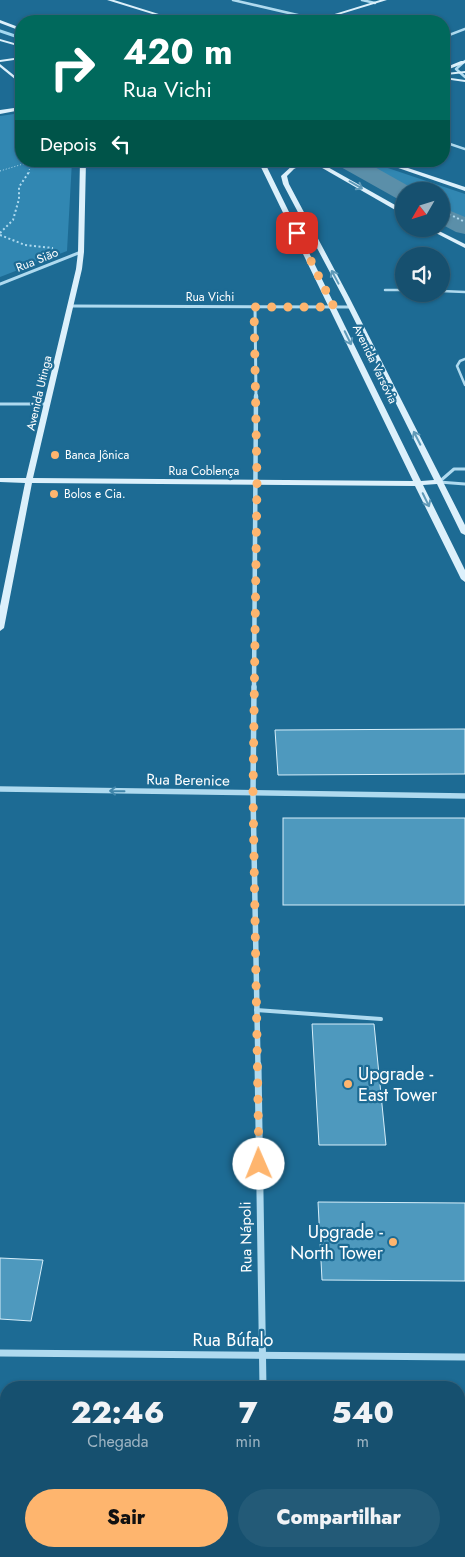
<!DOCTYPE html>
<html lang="pt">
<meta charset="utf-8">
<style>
body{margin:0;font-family:Jost,sans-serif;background:#235a77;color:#f1f3f6;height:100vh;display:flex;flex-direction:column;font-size:19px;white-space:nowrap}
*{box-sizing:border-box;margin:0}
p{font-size:16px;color:#9eb5c3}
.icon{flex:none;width:28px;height:28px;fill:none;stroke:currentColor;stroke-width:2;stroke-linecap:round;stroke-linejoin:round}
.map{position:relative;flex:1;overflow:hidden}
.drawer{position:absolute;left:0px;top:1381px;width:465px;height:176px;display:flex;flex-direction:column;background:#16506f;border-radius:20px 20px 0 0;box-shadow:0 1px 4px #0004,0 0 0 1px #356782}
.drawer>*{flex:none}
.hud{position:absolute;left:15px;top:15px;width:435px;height:152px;border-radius:20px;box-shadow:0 1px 4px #0004,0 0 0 1px #356782;background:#00695c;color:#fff;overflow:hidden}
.needle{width:32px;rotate:231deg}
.buttons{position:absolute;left:395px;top:182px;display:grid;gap:10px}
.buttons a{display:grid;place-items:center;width:55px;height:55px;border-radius:50%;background:#16506f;box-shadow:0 1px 4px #0004,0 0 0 1px #356782;font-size:25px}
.pin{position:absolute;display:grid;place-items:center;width:42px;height:42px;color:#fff;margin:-21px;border-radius:10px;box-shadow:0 2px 8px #0006}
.me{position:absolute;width:55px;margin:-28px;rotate:359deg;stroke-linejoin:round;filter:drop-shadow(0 0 4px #0008)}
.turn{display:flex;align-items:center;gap:18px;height:105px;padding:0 25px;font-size:22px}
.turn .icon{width:65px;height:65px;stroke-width:2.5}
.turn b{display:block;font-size:35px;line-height:42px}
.then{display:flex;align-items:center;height:48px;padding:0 25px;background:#0003;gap:10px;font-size:19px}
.eta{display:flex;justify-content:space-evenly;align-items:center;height:85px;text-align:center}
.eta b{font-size:30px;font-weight:800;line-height:35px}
.primary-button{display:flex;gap:10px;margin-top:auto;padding:10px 25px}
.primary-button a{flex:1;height:58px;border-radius:30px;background:#feb56e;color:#111;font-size:20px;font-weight:800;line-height:58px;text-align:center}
.primary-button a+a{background:#235a77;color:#f1f3f6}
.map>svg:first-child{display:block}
</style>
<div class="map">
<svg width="465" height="1557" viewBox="0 0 465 1557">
<rect width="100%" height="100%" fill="#1d6b94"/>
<g fill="#3187b2">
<path d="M21,113v48h51l-5,90 -67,26v-161z"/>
<path d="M354,161h13l98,33v30l-24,-14v-19h-33z"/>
</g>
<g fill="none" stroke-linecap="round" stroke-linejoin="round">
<path stroke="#a3d8f0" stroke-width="3" d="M0,31l21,7"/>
<g fill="#5b8fa9" fill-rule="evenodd">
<path d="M336,161h28l48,27 3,3h-11v9l-8,-2 -57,-32z"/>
<path d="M441,207l24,10v17l-9,-2 -15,-8z"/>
</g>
</g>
<g fill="#4e99be" stroke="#d6eefa">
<path d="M465,729v45l-187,1 -3,-45z"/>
<rect x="283" y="818" width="182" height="87"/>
<path d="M312,1024h62l12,121h-67z"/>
<path d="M318,1202l147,1v78l-143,-1z"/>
<path d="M0,1258l43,2 -12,61 -31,-2z"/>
</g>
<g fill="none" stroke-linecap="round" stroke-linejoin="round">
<g stroke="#afdaef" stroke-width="1" stroke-dasharray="1 2" stroke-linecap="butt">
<path d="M0,171l33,-10"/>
<path d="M29,173l1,-10"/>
</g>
<g stroke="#afdaef" stroke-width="2" stroke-dasharray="2 2.5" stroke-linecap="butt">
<path d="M441,210l24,12"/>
<path d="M0,233l13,-13 6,-21v-12l10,-15"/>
<path d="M0,235l25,10 28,3"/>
</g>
<path stroke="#afdaef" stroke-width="2" d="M222,161v5"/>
<g stroke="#afdaef" stroke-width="2.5">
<path d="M385,290h19"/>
<path d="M441,291l24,1"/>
<path d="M465,359l-5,2 -3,5 8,19"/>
</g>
<g stroke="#afdaef" stroke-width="3">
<path d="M0,404h48"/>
<path d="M439,482l15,-13h11"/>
<path d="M439,482l26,2"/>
</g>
<path stroke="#afdaef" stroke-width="4" d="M256,1010l125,9"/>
<g stroke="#afdaef" stroke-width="2.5">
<path d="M233,0l86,20"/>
<path d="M362,0l13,3"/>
<path d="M444,37l21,-8"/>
<path d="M465,61l-9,8 9,8"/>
<path d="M444,142l21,7"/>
</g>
<g stroke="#afdaef" stroke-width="3">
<path d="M0,284l81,-32"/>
<path d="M70,306l281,1"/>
<path d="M255,307l1,90"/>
</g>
<path stroke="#afdaef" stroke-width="4.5" d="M254,688l2,-292"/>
<g stroke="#afdaef" stroke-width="5.5">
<path d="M254,687l-1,107 5,273"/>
<path d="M0,789l465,7"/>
</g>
<g stroke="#afdaef" stroke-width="7">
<path d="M258,1065l5,323"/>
<path d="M0,1353l465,4"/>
<path d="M264,1551v6"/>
</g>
<g fill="#dcf0fb" fill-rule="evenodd">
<path d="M107,0h7l67,21h-6z"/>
<path d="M380,0h7l-69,21h-6z"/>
<path d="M0,20l21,8v3l-21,-8z"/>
<path d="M0,39l21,6v2l-21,-6z"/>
<path d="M21,57v2l-21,3v-2z"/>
<path d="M461,61h4v2l-21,8v-3z"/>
<path d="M0,64l21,17v3l-21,-17z"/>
<path d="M465,71v2l-19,2 -2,-1 2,-1z"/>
<path d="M444,77l21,3v2l-21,-3z"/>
<path d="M21,107v3l-21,4v-4z"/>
<path d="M80,161h6l-2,91 -2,17 -49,209 380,3 -155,-320h6l157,320 13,-1 -91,-183 -60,-113 -2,-8 12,-11 -20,-4 25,2 11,-2 -15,8 -7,7 2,8 60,113 116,228v10l-4,-2 -24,-49 -14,1 42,85v12l-4,-3 -46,-93 -383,-3 -28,145 -4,3v-25l25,-123 -25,-1v-4h26l50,-209 2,-17z"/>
<path d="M310,161h7l87,49v5z"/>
<path d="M378,161h9l78,26v4z"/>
<path d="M428,229h7l30,15v4z"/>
</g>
</g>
<defs><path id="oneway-shaft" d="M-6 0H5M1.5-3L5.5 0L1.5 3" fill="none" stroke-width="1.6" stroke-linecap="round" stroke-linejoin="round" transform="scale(1.25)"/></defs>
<g stroke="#609ab8">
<use href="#oneway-shaft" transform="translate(356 185) rotate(30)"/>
<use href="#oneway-shaft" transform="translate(335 277) rotate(-118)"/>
<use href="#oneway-shaft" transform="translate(348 338) rotate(64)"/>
<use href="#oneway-shaft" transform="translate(417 438) rotate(-117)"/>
<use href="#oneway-shaft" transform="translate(426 500) rotate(64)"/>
</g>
<use stroke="#4287ab" href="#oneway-shaft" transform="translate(117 791) rotate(-179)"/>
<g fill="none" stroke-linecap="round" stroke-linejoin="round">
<path stroke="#feb56e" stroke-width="9" stroke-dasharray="0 16.2" d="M259,1164l-6,-370 4,-312 -3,-175h80l-37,-74"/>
</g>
<g fill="#feb56e" stroke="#1d6b94" stroke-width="2">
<circle cx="55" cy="455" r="5"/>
<circle cx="54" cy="494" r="5"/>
<circle cx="348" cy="1084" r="5"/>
<circle cx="393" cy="1242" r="5"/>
</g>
<g text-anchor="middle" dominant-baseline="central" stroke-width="4.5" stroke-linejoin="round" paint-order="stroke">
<g font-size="12" fill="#fff" stroke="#1d6b94">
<text transform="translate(37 260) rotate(-22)">Rua Sião</text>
<text x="210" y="297">Rua Vichi</text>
<text transform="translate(375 364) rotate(64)">Avenida Varsóvia</text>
<text transform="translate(39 393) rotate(-77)">Avenida Utinga</text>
<text x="204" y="471">Rua Coblença</text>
</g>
<g font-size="12" fill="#fff" stroke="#1d6b94" text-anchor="start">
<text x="65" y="455">Banca Jônica</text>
<text x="64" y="494">Bolos e Cia.</text>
</g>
<g font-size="15" fill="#fff" stroke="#1d6b94">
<text transform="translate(188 780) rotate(1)">Rua Berenice</text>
<text transform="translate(246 1237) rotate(-91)">Rua Nápoli</text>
</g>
<g font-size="18" fill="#fff" stroke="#1d6b94" text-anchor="start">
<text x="358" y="1074">Upgrade -<tspan x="358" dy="21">East Tower</tspan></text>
<text x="383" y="1232" text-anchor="end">Upgrade -<tspan x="383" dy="21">North Tower</tspan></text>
</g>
<g font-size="18" fill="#fff" stroke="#1d6b94">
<text x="233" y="1340">Rua Búfalo</text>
</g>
</g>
</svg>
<div class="buttons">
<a><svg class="needle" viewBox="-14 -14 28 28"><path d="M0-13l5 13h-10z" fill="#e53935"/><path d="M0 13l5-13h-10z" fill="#9eb5c3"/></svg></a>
<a><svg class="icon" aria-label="sound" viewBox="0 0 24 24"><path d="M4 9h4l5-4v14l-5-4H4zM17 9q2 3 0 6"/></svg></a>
</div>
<div class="pin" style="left:297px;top:233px;background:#d93025"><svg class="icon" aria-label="arrive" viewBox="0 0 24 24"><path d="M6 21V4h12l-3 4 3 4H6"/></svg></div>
<svg class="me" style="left:259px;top:1164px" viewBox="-20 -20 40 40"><circle r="19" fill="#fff"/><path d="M0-13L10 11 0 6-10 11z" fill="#feb56e"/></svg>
<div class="hud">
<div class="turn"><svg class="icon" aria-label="right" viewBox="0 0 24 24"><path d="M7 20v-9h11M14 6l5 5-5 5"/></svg><div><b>420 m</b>Rua Vichi</div></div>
<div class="then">Depois<svg class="icon" aria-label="left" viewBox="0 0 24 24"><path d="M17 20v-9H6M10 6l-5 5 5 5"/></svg></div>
</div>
<section class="drawer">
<div class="eta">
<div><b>22:46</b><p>Chegada</p></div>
<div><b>7</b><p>min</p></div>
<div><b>540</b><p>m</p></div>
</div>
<div class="primary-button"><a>Sair</a><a>Compartilhar</a></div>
</section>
</div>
